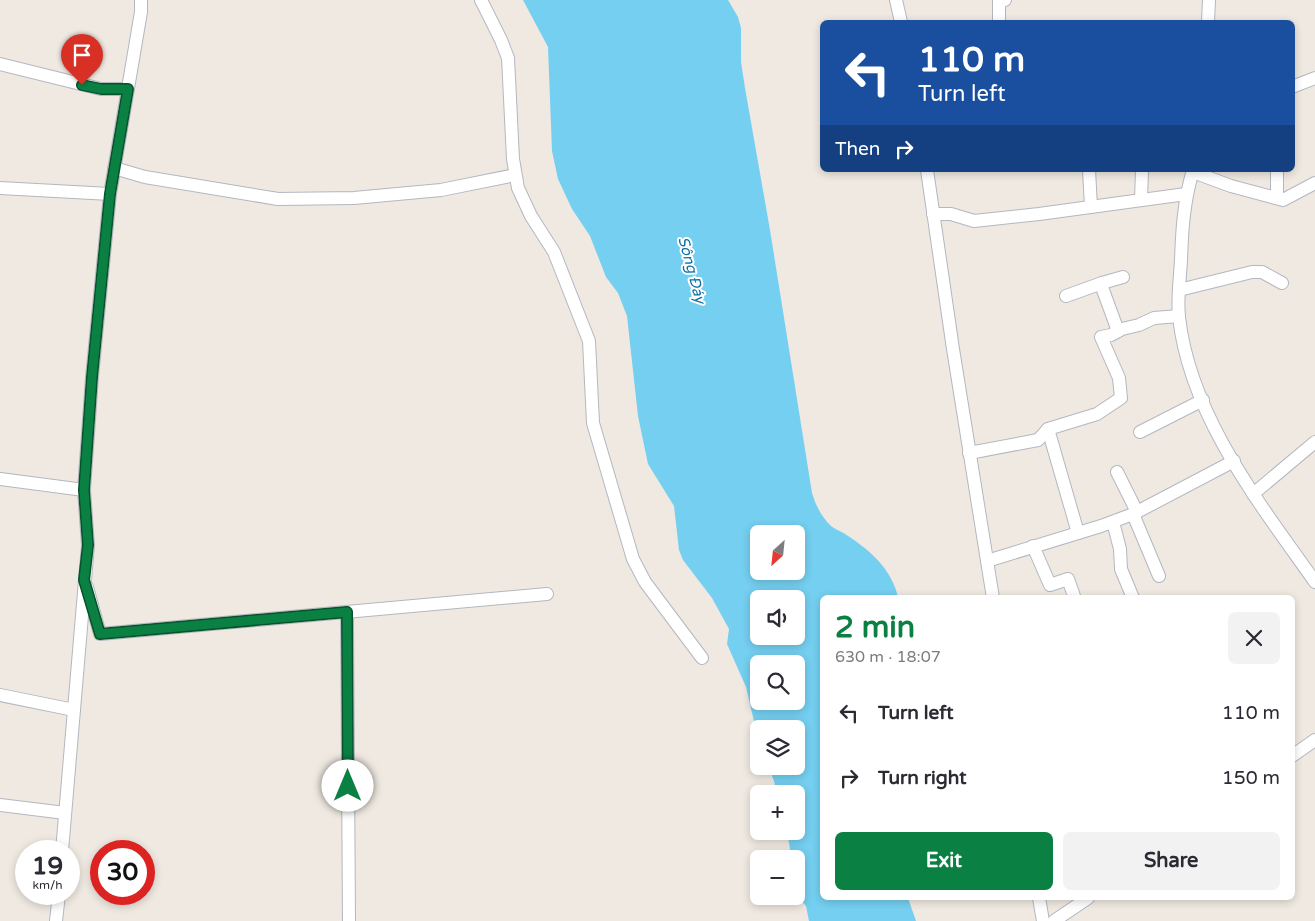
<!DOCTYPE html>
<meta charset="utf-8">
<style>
body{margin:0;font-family:"Varela Round",sans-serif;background:#f2f2f3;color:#2b2b33;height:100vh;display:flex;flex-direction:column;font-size:19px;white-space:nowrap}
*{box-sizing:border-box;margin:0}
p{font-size:16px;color:#7c7c81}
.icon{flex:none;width:28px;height:28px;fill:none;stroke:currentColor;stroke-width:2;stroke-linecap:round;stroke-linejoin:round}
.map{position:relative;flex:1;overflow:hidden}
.drawer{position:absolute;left:820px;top:595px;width:475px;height:305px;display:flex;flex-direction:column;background:#fff;border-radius:8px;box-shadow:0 2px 8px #0003}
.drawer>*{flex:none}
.hud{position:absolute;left:820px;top:20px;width:475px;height:152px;border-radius:8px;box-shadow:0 2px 8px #0003;background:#1a4fa0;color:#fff;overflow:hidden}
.needle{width:32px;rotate:207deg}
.controls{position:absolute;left:750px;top:525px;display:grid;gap:10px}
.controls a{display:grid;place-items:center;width:55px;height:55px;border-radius:8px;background:#fff;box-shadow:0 2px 8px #0003;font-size:25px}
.speed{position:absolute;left:15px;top:840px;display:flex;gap:10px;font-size:25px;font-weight:700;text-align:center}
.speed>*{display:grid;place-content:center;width:65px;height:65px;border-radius:50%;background:#fff;box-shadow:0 2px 8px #0003;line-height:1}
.speed small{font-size:12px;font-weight:400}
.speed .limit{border:8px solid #d22;background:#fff;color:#111}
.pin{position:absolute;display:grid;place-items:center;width:42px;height:42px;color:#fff;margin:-51px -21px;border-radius:50% 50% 50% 0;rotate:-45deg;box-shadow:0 0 5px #0007}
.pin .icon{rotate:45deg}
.me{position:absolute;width:55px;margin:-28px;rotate:0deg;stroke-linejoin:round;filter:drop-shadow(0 0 4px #0008)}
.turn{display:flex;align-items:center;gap:18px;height:105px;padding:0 15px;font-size:22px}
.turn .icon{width:65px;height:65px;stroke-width:2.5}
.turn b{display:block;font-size:35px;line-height:42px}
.then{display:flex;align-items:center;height:48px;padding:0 15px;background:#0003;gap:10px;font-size:19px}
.round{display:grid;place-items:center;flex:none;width:52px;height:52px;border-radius:8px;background:#f2f2f3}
.overview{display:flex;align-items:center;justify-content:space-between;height:85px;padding:0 15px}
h1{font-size:30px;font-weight:700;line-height:38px;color:#0b8043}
.primary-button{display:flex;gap:10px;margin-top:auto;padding:10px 15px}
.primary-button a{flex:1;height:58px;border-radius:8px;background:#0b8043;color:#fff;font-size:20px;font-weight:700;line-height:58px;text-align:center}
.primary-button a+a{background:#f2f2f3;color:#2b2b33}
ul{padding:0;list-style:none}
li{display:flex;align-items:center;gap:15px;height:65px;padding:0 15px}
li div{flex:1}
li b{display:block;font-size:19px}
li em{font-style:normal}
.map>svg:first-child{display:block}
</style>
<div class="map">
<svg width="1315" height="921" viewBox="0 0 1315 921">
<rect width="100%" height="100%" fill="#efe9e1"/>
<path fill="#75cff0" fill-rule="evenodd" d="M523,0h205l10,17 3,11v34l4,26 25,142 42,263c4,13 9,23 19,33 5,4 12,6 17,10 23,15 44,34 50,61l-76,1v300h86l8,23h-107l-3,-15 -5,-6 -11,-4h6v-37h-9l3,-10 -3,-18h9v-37h-19l-3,-13 -6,-15h28v-37h-37v14l-13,-56 -19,-43 2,-15 -17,-31 -29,-38 -4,-10 -5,-44 -26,-42 -10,-48 -11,-100 -9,-23 -12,-16 -16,-41 -18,-27 -14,-30 -6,-28 -4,-104zM759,534h37v37h-37zM759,599h37v37h-37zM759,664h37v37h-37z"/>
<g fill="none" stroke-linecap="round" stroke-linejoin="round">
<g stroke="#b4b7c1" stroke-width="14">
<g id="minor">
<path d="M481,0l20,40 7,18 5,101 5,29 13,28 23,36 35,89 4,82 40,136 12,23 57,76"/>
<path d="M896,0l5,22"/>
<path d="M999,22v-21l6,-1"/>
<path d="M1208,22l1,-22"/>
<path d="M0,64l101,25h27"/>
<path d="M1292,87l23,-9"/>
<path d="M114,168l31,9 133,22 76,-1 87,-8 74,-15"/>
<path d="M927,170l26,179 40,249"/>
<path d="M1089,170l2,37"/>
<path d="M1193,170c-9,31 -11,58 -12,90 -1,19 -4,39 -2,57 11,99 81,187 136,265"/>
<path d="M1193,172l38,14 52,14 32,-17"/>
<path d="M0,188l110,6"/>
<path d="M1277,198v-28"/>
<path d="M1141,200l1,-30"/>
<path d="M933,214h18l23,7 65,-7 147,-20"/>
<path d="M1179,290l73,-18h10l20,11"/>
<path d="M1066,296l36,-13"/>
<path d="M1118,331l-15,-41 -1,-7 21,-6"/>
<path d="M1048,429l30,104"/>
<path d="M1140,432l63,-32"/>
<path d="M969,453l69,-13 10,-11 49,-15 24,-16 -2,-20 -18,-41 10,-2 11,-6 17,-4 15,-7 25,-2"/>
<path d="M1117,472l20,40"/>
<path d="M0,479l84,11"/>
<path d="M1253,494l62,-52"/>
<path d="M1133,514l26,62"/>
<path d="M1113,522l7,27 1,20 12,29"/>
<path d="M1033,546l17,39 18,-6 6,17"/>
<path d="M987,561l114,-35 32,-12 101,-53"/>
<path d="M87,587l13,47 447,-40"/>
<path d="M347,612l2,309"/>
<path d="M0,695l74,15"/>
<path d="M1292,756l23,-16"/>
<path d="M0,805l65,8"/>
<path d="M62,851l26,-306 -4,-55 8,-113 18,-183 31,-182v-12"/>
<path d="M1039,898l4,23"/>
<path d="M56,921l3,-27"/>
<path d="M1054,921l34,-23"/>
</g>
</g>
<use href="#minor" stroke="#fff" stroke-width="12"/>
</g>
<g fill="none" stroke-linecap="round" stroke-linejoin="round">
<g stroke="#07532c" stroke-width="12">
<path id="route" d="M82,85l19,4h27l-18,105 -18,183 -8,113 4,55 -4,35 16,54 247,-22 1,174"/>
</g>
<use href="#route" stroke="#0b8043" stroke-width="9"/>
</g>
<g text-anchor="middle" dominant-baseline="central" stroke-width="4" stroke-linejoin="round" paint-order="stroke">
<g font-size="15" font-style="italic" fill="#0d6fa3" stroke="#fff">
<text transform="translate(692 270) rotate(75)">Sông Đáy</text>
</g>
</g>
</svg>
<div class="controls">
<a><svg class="needle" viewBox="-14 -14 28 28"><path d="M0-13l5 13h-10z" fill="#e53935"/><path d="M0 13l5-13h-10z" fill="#7c7c81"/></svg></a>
<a><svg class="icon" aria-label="sound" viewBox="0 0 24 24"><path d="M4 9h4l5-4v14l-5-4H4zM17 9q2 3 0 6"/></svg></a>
<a><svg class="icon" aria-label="search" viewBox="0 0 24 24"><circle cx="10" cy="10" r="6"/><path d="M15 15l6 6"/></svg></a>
<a><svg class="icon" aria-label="layers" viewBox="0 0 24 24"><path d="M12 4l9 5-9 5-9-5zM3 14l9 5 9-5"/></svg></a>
<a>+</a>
<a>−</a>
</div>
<div class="speed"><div>19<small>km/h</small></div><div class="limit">30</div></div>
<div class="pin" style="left:82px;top:85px;background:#d93025"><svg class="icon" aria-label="arrive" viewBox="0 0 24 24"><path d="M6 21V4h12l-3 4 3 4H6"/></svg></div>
<svg class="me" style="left:348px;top:786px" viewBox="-20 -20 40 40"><circle r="19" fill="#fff"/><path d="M0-13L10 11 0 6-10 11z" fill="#0b8043"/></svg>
<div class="hud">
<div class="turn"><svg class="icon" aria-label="left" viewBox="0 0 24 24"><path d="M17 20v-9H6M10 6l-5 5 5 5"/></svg><div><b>110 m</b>Turn left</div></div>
<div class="then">Then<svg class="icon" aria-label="right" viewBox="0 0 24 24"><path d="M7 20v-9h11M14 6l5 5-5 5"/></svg></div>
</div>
<section class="drawer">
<div class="overview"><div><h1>2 min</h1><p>630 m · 18:07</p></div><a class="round"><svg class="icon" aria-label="close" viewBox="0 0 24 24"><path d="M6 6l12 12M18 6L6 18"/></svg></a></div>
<ul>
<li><svg class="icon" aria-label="left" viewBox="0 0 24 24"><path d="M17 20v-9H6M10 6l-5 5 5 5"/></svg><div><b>Turn left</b></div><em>110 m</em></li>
<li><svg class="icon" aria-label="right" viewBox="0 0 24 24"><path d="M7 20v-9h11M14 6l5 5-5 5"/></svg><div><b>Turn right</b></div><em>150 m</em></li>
</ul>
<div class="primary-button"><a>Exit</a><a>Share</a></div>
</section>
</div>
